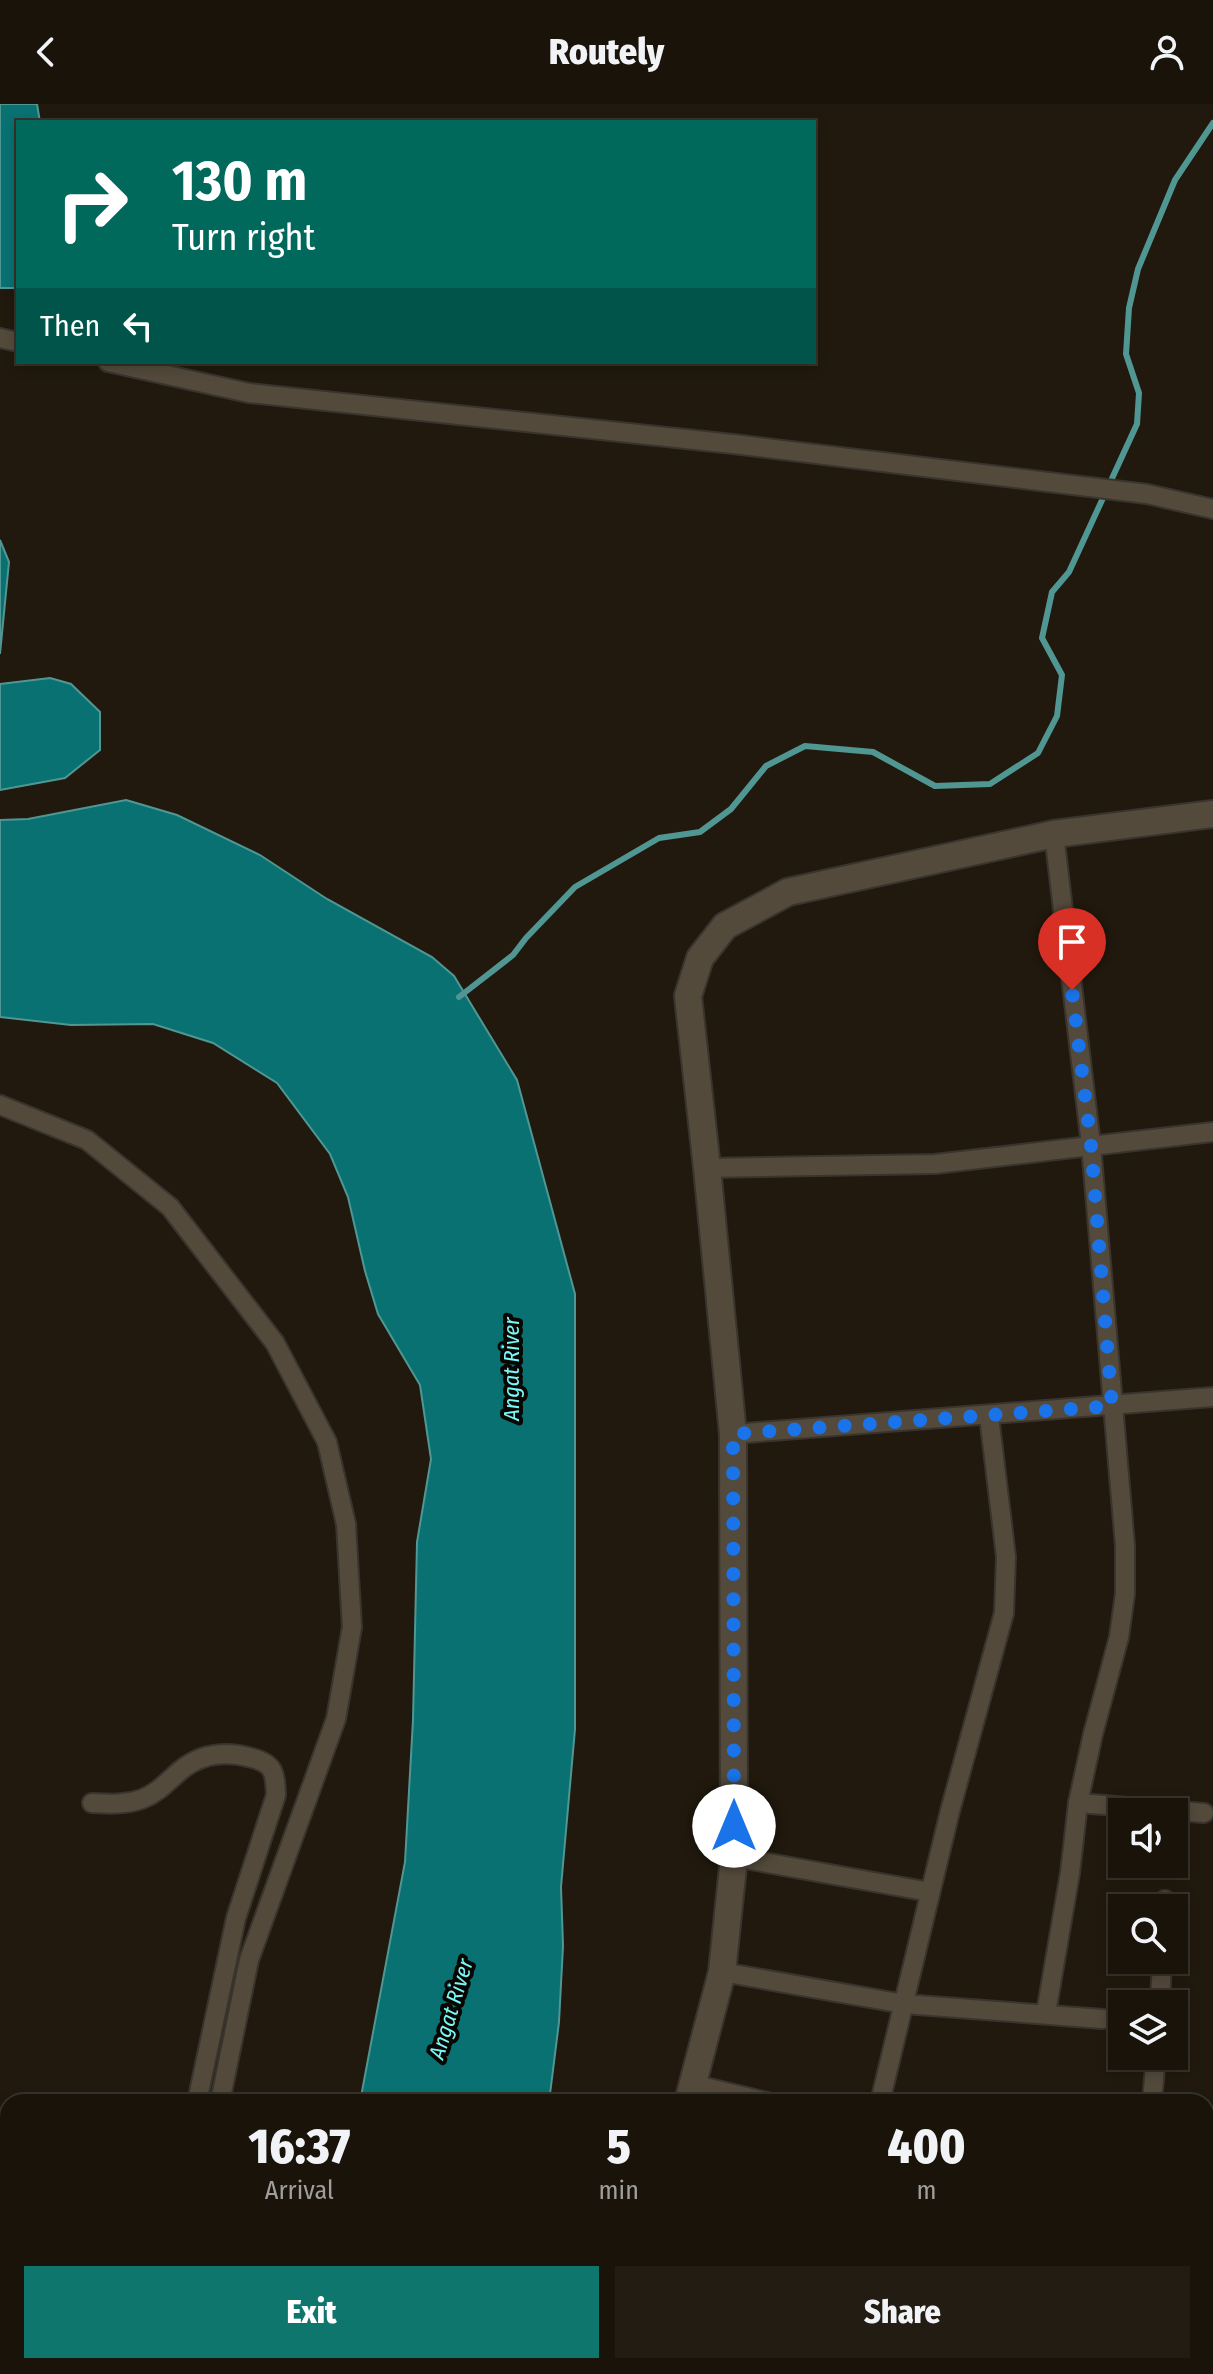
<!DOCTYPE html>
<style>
body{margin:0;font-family:"Fira Sans Condensed",sans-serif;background:#221c13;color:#f1f3f6;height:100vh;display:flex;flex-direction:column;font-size:30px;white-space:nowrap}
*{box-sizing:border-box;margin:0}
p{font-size:26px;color:#9f9e9c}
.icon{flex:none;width:44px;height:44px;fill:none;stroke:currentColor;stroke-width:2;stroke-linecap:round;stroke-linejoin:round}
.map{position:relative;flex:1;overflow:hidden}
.sheet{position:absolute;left:0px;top:1990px;width:1214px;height:280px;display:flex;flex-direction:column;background:#19130a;border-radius:24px 24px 0 0;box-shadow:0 4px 12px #0003,0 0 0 2px #37322b}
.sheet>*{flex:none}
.hud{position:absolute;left:16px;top:16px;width:800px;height:244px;border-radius:0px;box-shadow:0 4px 12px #0003,0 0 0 2px #37322b;background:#00695c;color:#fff;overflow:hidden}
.controls{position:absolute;left:1108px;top:1694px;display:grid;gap:16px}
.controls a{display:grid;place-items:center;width:80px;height:80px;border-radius:0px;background:#19130a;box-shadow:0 4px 12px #0003,0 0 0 2px #37322b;font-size:40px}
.pin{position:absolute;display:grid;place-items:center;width:68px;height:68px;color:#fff;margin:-82px -34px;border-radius:50% 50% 50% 0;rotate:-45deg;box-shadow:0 0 8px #0007}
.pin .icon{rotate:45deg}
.me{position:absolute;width:88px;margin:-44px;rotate:0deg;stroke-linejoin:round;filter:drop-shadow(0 0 6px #0008)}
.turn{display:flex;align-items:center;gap:28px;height:168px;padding:0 24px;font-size:36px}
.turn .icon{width:104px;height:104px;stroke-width:2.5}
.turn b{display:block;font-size:56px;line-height:68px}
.then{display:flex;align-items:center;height:76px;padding:0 24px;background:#0003;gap:16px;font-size:30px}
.eta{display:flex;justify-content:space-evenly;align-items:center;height:136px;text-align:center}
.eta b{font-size:48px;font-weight:800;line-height:56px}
.cta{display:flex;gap:16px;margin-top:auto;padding:16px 24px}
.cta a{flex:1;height:92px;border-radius:0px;background:#0f766e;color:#fff;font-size:32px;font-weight:800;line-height:92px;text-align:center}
.cta a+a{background:#221c13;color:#f1f3f6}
header{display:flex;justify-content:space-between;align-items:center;height:104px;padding:0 24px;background:#19130a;font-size:36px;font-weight:800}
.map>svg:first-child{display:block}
</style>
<header><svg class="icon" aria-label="back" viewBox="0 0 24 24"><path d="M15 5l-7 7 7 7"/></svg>Routely<svg class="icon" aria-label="person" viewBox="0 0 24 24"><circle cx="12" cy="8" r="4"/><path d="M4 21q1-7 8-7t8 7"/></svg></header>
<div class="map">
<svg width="1213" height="2270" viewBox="0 0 1213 2270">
<rect width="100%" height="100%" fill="#21190d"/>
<g fill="#097171" stroke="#509794" stroke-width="2">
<path d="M0,0h37l3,18h-22v166h-18z"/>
<path d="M0,436l9,22 -9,92z"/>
<path d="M50,574l21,6 29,28v38l-35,28 -65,12v-106z"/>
<path d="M126,696l51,15 83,40 67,44 105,58 22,19 63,104 58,214v435l-14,158 2,59 -4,76 -10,80h-189l45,-240 8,-142 4,-178 14,-83 -11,-74 -42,-71 -13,-43 -17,-74 -18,-43 -53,-71 -64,-40 -60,-19 -82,1 -71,-8v-197l28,-1z"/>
<path d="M286,2262h227l-1,8h-228z"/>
</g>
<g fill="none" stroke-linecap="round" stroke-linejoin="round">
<path stroke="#509794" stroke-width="6" d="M459,893l54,-42 13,-17 49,-51 84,-49 41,-6 31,-23 35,-43 39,-20 68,6 62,34 55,-2 48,-31 19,-37 5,-41 -20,-37 10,-46 17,-20 68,-148 2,-31 -13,-39 3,-46 9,-39 37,-89 38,-57"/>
<g stroke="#39342e" stroke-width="22">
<g id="street">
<path d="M0,234l18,4"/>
<path d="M108,258l141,31 484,51 414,50 66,15"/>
<path d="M0,1001l87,35 83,67 105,136 52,99 19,82 6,103 -16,92 -87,241 -29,142"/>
<path d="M707,1064l228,-4 278,-32"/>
<path d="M733,1330l480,-37"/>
<path d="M92,1699c18,1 33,2 50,-4 16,-6 26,-18 39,-29 21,-17 46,-19 71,-12 23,6 23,16 24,37l-40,123 -39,184"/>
<path d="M1078,1699l126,10"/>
<path d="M734,1753l196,35"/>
<path d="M1165,1804v-8"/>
<path d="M722,1868l182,32 199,15"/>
<path d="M1160,1900l2,-44"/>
<path d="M1046,1909l24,-140 8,-70 15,-69 26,-97 6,-43v-48l-34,-401 -37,-311"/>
<path d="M692,1980l75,18"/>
<path d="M880,1998l70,-291 54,-198 2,-56 -17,-141"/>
<path d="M1152,1998l4,-46"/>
<path d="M50,2262l6,8"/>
<path d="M619,2270l2,-8"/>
<path d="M829,2270l1,-8"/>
</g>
</g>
<g stroke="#39342e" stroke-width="30">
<g id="secondary">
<path d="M688,1998l34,-130 12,-115 -1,-423 -26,-266 -19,-172 12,-38 25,-32 63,-34 266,-58 159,-20"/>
<path d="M0,2088l8,4"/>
<path d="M1206,2101l7,-4"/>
<path d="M0,2139l8,1"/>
<path d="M694,2262l35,8"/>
<path d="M161,2270l2,-8"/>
<path d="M1150,2270l1,-8"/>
</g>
</g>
<use href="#street" stroke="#534a3c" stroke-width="18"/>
<use href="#secondary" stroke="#534a3c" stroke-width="26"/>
</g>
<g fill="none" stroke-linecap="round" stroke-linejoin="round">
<path stroke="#1a73e8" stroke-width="14" stroke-dasharray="0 25.2" d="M734,1722l-1,-392 379,-28 -21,-261 -19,-155"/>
</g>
<g text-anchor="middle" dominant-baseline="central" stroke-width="8" stroke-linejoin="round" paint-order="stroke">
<g font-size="22" font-style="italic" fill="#79f8f7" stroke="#080502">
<text transform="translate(511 1265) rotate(-90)">Angat River</text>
<text transform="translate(451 1905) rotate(-73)">Angat River</text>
</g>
</g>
</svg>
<div class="controls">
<a><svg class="icon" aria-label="sound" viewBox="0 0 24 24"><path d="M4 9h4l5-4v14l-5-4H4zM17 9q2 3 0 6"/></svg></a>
<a><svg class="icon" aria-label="search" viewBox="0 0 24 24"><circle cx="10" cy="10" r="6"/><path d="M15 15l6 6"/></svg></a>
<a><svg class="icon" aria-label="layers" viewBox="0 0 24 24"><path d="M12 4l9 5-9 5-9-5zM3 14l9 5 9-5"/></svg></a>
</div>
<div class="pin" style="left:1072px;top:886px;background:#d93025"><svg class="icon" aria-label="arrive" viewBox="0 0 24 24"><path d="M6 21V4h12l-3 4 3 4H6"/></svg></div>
<svg class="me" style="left:734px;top:1722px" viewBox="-20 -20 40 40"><circle r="19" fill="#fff"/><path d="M0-13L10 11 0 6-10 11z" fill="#1a73e8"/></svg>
<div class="hud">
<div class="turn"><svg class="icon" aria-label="right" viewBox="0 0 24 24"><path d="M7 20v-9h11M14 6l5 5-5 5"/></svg><div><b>130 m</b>Turn right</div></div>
<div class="then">Then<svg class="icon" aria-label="left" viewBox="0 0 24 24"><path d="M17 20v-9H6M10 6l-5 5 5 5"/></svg></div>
</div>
<section class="sheet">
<div class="eta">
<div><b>16:37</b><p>Arrival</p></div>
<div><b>5</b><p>min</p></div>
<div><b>400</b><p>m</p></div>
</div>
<div class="cta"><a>Exit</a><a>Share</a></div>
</section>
</div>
